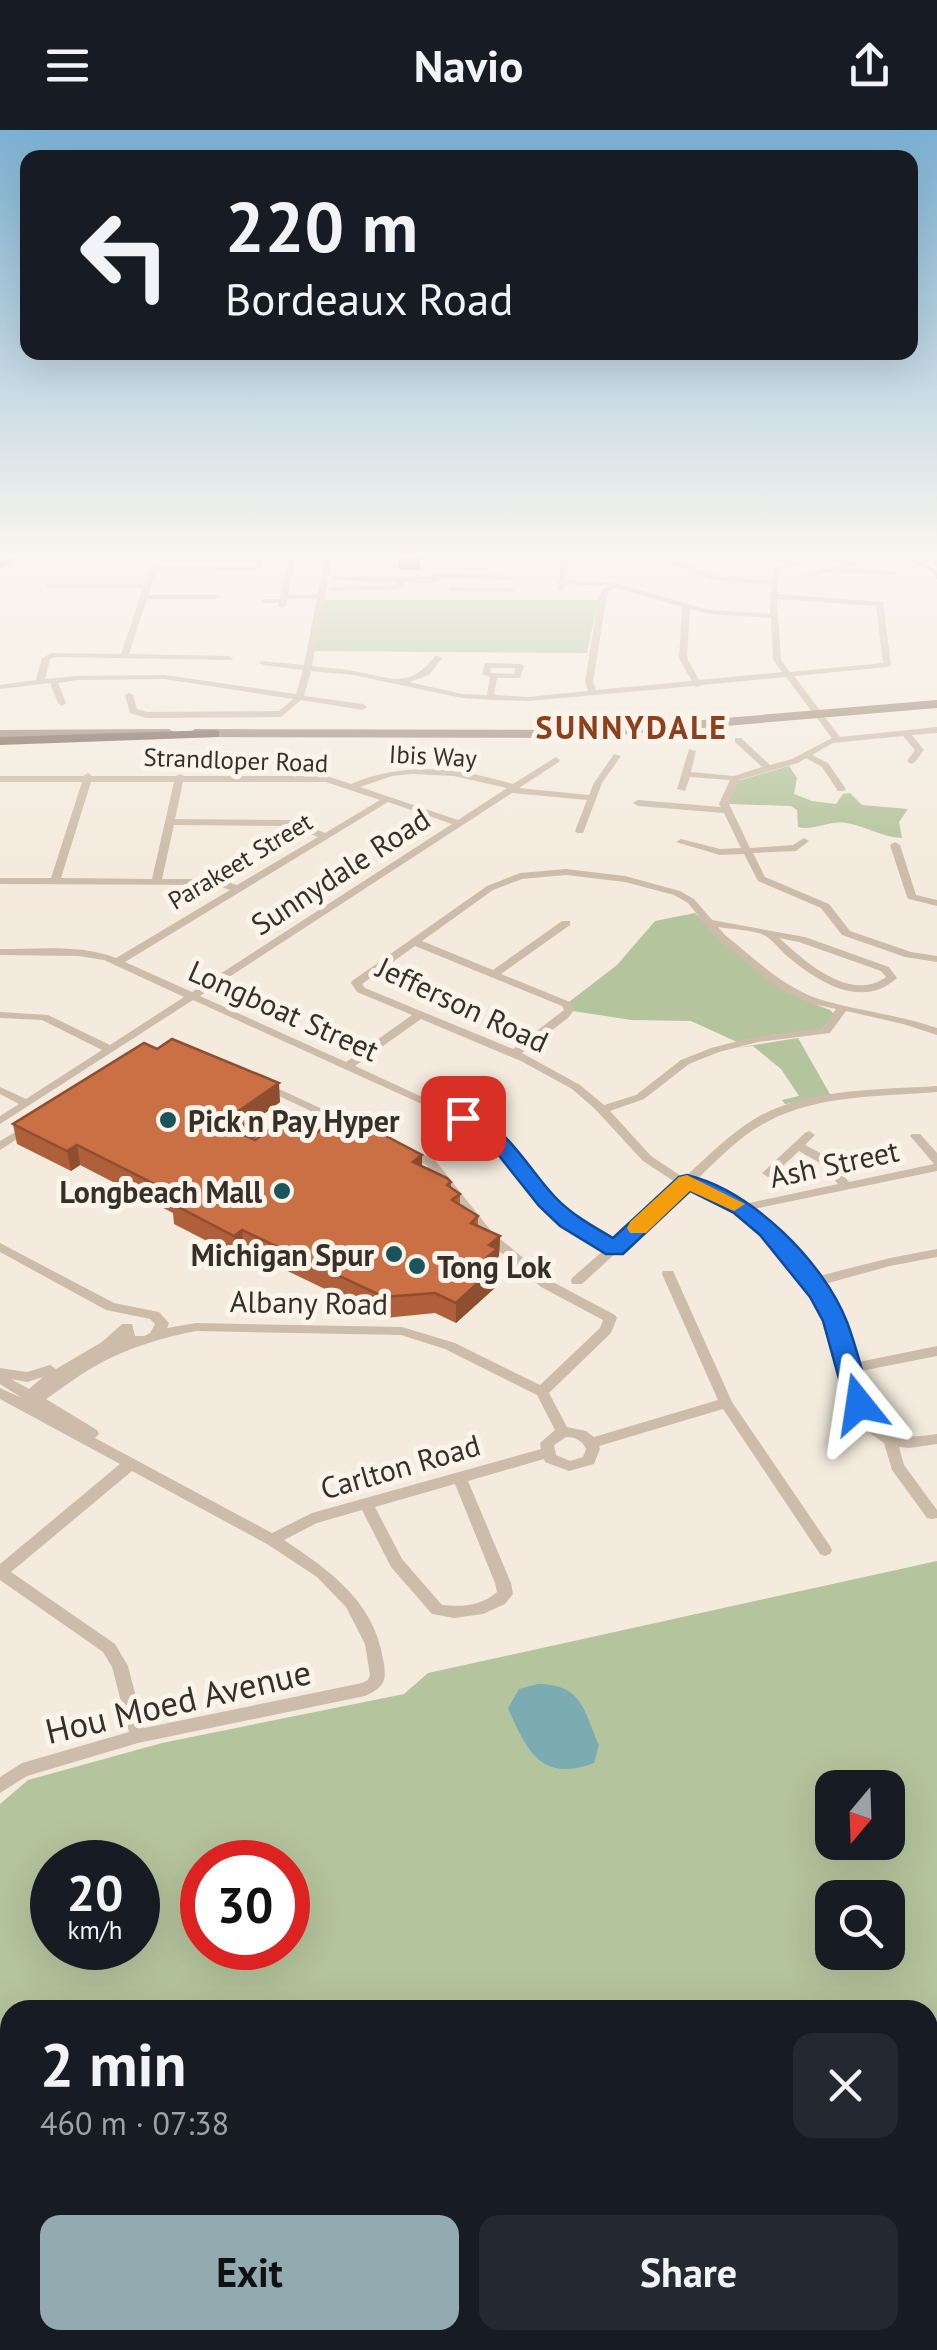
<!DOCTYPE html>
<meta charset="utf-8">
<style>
body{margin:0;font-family:"PT Sans",sans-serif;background:#242831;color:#f1f3f6;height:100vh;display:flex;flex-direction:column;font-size:38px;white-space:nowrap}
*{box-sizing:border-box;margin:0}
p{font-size:32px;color:#9ea1a6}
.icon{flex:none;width:55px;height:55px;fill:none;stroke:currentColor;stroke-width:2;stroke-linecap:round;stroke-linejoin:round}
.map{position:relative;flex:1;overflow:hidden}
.details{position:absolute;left:0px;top:1870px;width:938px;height:350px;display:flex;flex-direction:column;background:#171b24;border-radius:30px 30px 0 0;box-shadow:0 10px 40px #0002}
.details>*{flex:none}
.top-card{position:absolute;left:20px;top:20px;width:898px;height:210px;border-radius:20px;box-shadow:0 10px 40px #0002;background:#171b24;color:#f1f3f6;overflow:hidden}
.needle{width:65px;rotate:199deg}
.buttons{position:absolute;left:815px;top:1640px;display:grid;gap:20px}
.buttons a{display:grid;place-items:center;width:90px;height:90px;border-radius:20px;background:#171b24;box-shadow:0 10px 40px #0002;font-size:50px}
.speed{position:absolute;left:30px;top:1710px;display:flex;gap:20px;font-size:50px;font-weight:700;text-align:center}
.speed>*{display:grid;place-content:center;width:130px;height:130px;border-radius:50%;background:#171b24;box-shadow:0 10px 40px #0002;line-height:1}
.speed small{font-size:25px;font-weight:400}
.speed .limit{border:15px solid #d22;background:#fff;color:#111}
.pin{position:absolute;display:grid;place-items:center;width:85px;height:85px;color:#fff;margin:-42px;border-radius:20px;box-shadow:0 5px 15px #0006}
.me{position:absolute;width:110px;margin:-55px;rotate:345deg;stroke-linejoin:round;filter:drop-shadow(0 0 8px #0008)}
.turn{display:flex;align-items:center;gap:35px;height:210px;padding:0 40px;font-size:45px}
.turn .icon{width:130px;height:130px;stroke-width:2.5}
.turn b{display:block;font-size:70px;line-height:85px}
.round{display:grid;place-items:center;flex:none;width:105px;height:105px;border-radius:20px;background:#242831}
.overview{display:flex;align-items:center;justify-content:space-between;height:170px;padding:0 40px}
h1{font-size:60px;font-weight:800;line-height:75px}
.action{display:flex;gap:20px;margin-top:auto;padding:20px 40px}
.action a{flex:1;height:115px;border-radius:20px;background:#91abb1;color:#111;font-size:40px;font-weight:800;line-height:115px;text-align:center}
.action a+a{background:#242831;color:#f1f3f6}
header{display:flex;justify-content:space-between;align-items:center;height:130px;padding:0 40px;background:#171b24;font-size:45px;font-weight:800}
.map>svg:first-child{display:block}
</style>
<header><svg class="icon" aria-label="menu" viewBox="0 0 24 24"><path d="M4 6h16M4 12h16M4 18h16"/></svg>Navio<svg class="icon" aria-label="share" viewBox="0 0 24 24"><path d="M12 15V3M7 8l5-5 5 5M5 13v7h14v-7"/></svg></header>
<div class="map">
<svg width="937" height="2220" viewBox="0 0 937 2220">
<rect width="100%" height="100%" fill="#f4ebde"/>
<g fill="#b4c49c" fill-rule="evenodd">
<path d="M322,470h276l-11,53 -273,-2z"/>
<path d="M789,636l8,12 -3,16 18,7 24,3 7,-10 7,-1 12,12 46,4 -9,13 3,16c-21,-1 -36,-12 -56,-15 -17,-3 -32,8 -48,4l-1,-17 -6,-4 -62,-2 5,-22z"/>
<path d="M695,783c45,42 74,75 135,97l4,4 -12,15 -85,13 -46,-21 -60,-1 -58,-9 -4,-9 48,-37 38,-44z"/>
<path d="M798,908l33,58 -46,8 -3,-4 17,-4 -18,-27 -28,-23 -18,2z"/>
<path d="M937,1431v560l-9,9v-120h-918v253l-10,-41v-418l28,-24 134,-37 242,-49 24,-21zM832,1658h56v54h-56zM52,1732h86v86h-86zM202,1732h86v86h-86zM832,1768h56v54h-56z"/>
<path d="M28,2210h684l-10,10h-672z"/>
</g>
<path fill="#7bacb2" d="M538,1554c44,0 46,27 61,61l-5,18c-53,20 -67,-12 -86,-55l11,-19z"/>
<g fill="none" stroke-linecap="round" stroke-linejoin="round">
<path stroke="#7bacb2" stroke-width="2.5" d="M895,422l40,19 2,7"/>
<g fill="#cdbca9" fill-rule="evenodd">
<path d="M246,422h9l9,3 -3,15 -105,1 -8,24h69l4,2 -4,2h-70l-18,55 100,2 4,2 -1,2 -176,-3 -6,2 -5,20 31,-3 89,-1 131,19 7,-24 -40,-5 -4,-2 4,-2 41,4 13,-67 -30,1 -1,7 -4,2 -4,-2 1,-3h-14l-4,-2 4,-2h15l10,-47h7l-9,43 30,-1 7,-38 4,-2 228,1 12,8 -4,17 50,3 94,27 61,4 1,-29 -58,-5 -73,-28h10l67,24 55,5 2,-14 57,-15h10l-61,18 -3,24 106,8 8,63 -4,2 -93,9 46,61 97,-10v6l-25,2 12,15 -10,13 -3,1 -4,-3 8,-11 -12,-14 -70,7 -21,12 16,8 18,26 -2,2h-6l-16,-24 -16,-9 -8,5 -59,17 -10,24 21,44 43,-3 11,-7 5,3 -13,10 -43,2 12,24 64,27 21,27 61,21 26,4v6l-32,-5 -63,-22 -21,-27 -63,-27 -14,-27 -24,1 -44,-13 5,-3 39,10 21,-1 -17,-35 -86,-7 -5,-3 5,-3 83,7 -2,-3 11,-24 -40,-3 -5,14 -8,-2 12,-40 7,2 -5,21 43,4 28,-9 -27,-25v-4h6l29,27 22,-6 40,-21 -46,-61 -84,8 -4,2 -4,-1 -166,15 -34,-1 -32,-2 -109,-23 -42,-4 -7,25 59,8 4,3 -4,3 -62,-10 -20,17 -134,1 -17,-5 -5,-18 4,-2 4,2 4,14 10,3 132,-1 14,-12 -128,-20 -89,1 -18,3 8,20 -4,3 -4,-3 -8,-20 -50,6v-4l36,-5 6,-22 10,-5 69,1 22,-66h-93l-4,-2 1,-2h97l5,-15 4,-2 102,-1 2,-8zM332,428l223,1 6,5 -4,27h6l2,-7 43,2 -6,4 -4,10 -13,82 3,9 -60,6 -32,-2 -2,-2 3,-15h23l4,-12 -4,-2 -35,-1 -3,11 8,3 -3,18 -25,-1 -53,-12 20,-7 13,-17 -4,-2h-3c-27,35 -45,21 -82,15 -13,-3 -28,-3 -41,-5zM615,458l67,19 -3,51 13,23 -96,9 -3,-8 13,-82 3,-9zM777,469l99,7 7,57 -93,9 -9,-12zM690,479l19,5 62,4 2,42 9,12 -83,8 -12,-22zM491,538h24l-1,6 -24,-1z"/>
<path d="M867,428l4,2 -1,2 -27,6 50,3 4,2 -4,2 -65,-3 -19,5 -4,-2z"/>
<path d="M934,430h3v6l-4,-2z"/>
<path d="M431,443l80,3 4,2 -4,2 -67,-2 -11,5 -28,-1 -1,6 -8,2 -64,1 -4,-2 4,-2 65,-2v-3l-64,-2v-4h3l100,1h-5z"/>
<path d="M449,457l62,1 4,2 -4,2 -59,-1h-3z"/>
<path d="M614,624l7,2 -19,27 -19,50h-6l-2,-2 12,-31 -75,-7 -312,203 146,66 66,-47 -55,-23 -6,-9 1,-2 135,-95 33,-13 46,-4 59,7 55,15 14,8 18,21 93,17 84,30 8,11c-35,32 -79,4 -110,-22 -7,-6 -15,-17 -23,-21 -11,-5 -34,-6 -46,-8l7,8c30,24 60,54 97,65 38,11 77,15 115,28v7l-34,-11 -57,-13 -16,22 -72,9 -39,10 -30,12 -45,35 -34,12 41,45 33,22c23,-21 45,-44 72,-60 53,-30 121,-28 181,-32v6c-56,5 -119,2 -170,30 -28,14 -50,39 -73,60l46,23 98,-21 -18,-21 -21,-12 -27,25 -4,1 -6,-4 43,-40 4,-2 6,4 -10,10 23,12 21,25 85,-18 -22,-26 -2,-2 2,-2h8l17,19v18l-188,39 23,18 43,49 75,-19 47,-9v8l-47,9 -69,19 22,39 11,39 83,-17v10l-81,16c15,55 22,71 81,62v10l-28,4 -10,-1 5,18 33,45v8l-5,1 -5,-1 -35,-48 -8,-27 -16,-11 -13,-20 -26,-88 -20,-37 -29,-36 -32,-30 -29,-18 -32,-15 -66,60 -2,4 -3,1 -34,31h-10l-1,-3 1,-3 33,-29c-20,-12 -41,-23 -57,-40 -30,-31 -51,-66 -89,-88l-266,-121 -193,124v-8l19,-12 -19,-10v-7l26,12 76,-49 -60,-30 -42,-2v-6l48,3 62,30 74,-48 -80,-37 -26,-4 -78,-1v-6c35,0 84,-5 116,9l114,-68 -14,-5 -216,-1v-6h51l31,-96h-82v-6h83l5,-3 4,3h84l4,-2 4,2h143l24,8c54,-23 107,-16 162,0l43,-27 4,3 -1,2 -40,26 70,7 5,-12zM412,644l42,2 53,12 -49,32 -98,-33 32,-11zM91,652h83l-22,97 -91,-1zM183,652h143l54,18 -55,33 -34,-13 -116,-1zM388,672l64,22 -260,168 -67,-30zM174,695l116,1 28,11 -81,48 -20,-6h-55zM566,745l59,7 49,13 14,8 29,36 63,50 33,15 23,5 -13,19 -65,8 -47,12 -30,12 -45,35 -32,10 -24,-20 -58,-32 46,-35 6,-8 -4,-8 -69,-28 69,-49v-4h-8l-69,49 -71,-29 71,-51 29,-11zM779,808l20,4 82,29 5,6c-36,26 -80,-15 -107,-39zM415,816l147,60 2,4 -51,39 -148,-61 -3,-4zM421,889l100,42 51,28 22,19 49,53 35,23 -66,58 -26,-16 -24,-17 -57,-65 -24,-20 -126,-58z"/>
<path d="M895,712l5,3 16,50 21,5v6l-28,-7 -2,-2 -17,-52z"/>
<path d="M268,954l85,39 2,2 -2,2h-8l-81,-38 -2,-2z"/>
<path d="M27,995l6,3 -2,2 -31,20v-9z"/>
<path d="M408,1018l26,11 58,73 59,49 64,34 2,3 -6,15 -62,60 18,34 19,4 8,6 124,-37 -56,-126 1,-3h10l59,131 98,144 2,4 -2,4 -5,2 -5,-2 -97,-145 -124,37 1,3 -6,15 -25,7 -24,-9 -1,-3 -76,22 43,102 2,11 -8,10 -22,10 -29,4 -22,-4 -41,-47 -29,-57 -45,13 -33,17c45,30 90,61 99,119 4,20 3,28 -18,37l-227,47 -111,33 -27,17v-16l22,-14 107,-31 -17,-65 -9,-15 -103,-72v-16l120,-100 -120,-65v-11l22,10 -22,-14v-16l27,4 23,-7 6,4 46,-27 20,-18h10l3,12h9l6,-3 5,-9 -5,-5 -44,-9 -106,-58v-9l114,60 45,9 10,11 -2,5 29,-5 206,4 53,16 85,42 60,-57 3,-8 -62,-33 -57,-49 -58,-73 -22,-10 -2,-3 2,-3zM196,1201l205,4 44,14 92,46 18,35 -15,13 1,6 -229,64 -40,20 -177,-95 4,-4 -2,-4 -51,-31c15,-10 30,-22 46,-31 31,-19 69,-30 104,-37zM43,1247l-14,12 -18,-10 16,3zM566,1307c9,0 16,3 20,12l-3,8 -13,4 -14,-6 -2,-10zM132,1341l135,73 50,33 29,30 19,37 5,31 -2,5 -6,3 -218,45 -16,-62 -13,-22 -104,-72zM455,1354l40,99 2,9c-16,14 -35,15 -55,13l-40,-46 -27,-52z"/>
</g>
<g fill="#a08b7a" fill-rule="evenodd">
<path d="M937,570v8l-353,30 -389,-1 -6,-4 6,-4 389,1z"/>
<path d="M0,600l169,-1 6,4 -6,4 -169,1z"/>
</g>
<g fill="#7c6759" fill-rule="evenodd">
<path d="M19,422h15l-34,16v-7z"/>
<path d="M214,600l5,1v6l-219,8v-8z"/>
</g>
</g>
<g fill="#af5f3a">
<path d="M400,428h19v12h-20z"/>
<path d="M157,919l123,53 -26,19 2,16 -3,2 2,1 60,-6 107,32 29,16v6l9,6v11l18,11v10l22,10 -1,20 -2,2v28l-41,37 -21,-10 -50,5 -141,-68 -8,6 -62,-32 -1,-11 -93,-48 -9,6 -54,-27 -4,-20z"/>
</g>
<g fill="#8e4e30">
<path d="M279,953l1,19 -26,19 2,16 -19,14 -2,-20 5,-21z"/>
<path d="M77,1015l3,20 -9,6 -4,-20z"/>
<path d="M422,1025v20l-9,-13z"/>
<path d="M242,1100l2,20 -8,6 -2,-20z"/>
<path d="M500,1106l-1,20 -2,2v28l-41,37v-20l29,-44 4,-14z"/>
</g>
<g fill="#cb6f44" stroke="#8e4e30" stroke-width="2.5">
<path d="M400,428h19v8h-20z"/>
<path d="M172,909l107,44 -39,27 14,7 -19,14 20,9 29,-21 31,15 27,-21 80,42 -9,7 34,16 4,4 -4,3 13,9 -8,6 26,16 -7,7 29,13 -11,9 8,4 -12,10 12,6 -41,38 -21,-10 -51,4 -142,-67 -8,6 -63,-33 9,-6 -103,-52 -10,6 -54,-27 131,-81 13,6z"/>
</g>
<linearGradient id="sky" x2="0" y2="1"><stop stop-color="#7cb1d2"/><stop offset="0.58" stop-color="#faf6f0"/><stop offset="1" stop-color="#faf6f0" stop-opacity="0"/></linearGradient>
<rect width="937" height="733" fill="url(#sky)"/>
<path fill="#1a73e8" stroke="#114b97" stroke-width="2.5" d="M463,982c44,11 63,55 92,85 16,17 37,29 58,41l66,-61 8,-2c65,16 136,86 160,147 10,26 16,55 25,82l-4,6h-18l-4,-6 -23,-83 -13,-24 -50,-62 -26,-22 -44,-22 -67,63h-17l-46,-28 -21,-20 -46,-58 -37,-25 -3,-5 3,-4z"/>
<path fill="#f59e0b" d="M687,1045l58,29 -11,7 -44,-20 -44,42h-16l-3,-5 3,-6 49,-45z"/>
<g fill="#1c545d" stroke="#fbf4ea" stroke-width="4">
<circle cx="168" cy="990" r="10"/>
<circle cx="282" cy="1061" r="10"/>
<circle cx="394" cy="1124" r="10"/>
<circle cx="417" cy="1136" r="10"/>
</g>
<g text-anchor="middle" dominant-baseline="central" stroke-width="10" stroke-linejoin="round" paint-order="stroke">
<g font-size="25" fill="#392f29" stroke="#fbf4ea">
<text transform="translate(433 626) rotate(3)">Ibis Way</text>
<text transform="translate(236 630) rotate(2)">Strandloper Road</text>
<text transform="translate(240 731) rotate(-31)">Parakeet Street</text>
</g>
<g font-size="30" fill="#392f29" stroke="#fbf4ea">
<text transform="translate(340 741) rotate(-33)">Sunnydale Road</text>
<text transform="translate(463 874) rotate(25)">Jefferson Road</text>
<text transform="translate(284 880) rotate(24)">Longboat Street</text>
<text transform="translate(834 1033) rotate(-12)">Ash Street</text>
<text transform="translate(309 1172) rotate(1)">Albany Road</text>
<text transform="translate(400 1336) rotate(-16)">Carlton Road</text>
</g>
<g font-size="30" font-weight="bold" fill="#392f29" stroke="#fbf4ea" text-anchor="start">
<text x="188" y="990">Pick n Pay Hyper</text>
<text x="262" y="1061" text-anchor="end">Longbeach Mall</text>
<text x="374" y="1124" text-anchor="end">Michigan Spur</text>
<text x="437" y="1136">Tong Lok</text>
</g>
<g font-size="32" font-weight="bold" letter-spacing="2.5" fill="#8c401e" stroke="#fbf4ea">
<text x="632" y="597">SUNNYDALE</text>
</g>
<g font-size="35" fill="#392f29" stroke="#fbf4ea">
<text transform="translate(178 1571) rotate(-13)">Hou Moed Avenue</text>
</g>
</g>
</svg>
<div class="buttons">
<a><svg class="needle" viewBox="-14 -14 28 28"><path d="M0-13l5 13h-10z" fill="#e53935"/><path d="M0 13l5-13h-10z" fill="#9ea1a6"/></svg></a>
<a><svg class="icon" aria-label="search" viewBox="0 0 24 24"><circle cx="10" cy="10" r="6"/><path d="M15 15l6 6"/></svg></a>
</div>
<div class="speed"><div>20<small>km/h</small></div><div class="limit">30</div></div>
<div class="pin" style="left:463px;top:988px;background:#d93025"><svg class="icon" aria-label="arrive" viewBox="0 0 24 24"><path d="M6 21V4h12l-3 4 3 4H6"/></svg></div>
<svg class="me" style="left:859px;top:1274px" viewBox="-20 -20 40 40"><path d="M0-17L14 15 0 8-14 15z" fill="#1a73e8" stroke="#fff" stroke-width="4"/></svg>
<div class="top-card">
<div class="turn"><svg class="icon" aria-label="left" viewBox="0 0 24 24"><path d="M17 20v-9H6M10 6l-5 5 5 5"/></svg><div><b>220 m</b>Bordeaux Road</div></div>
</div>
<section class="details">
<div class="overview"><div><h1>2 min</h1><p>460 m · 07:38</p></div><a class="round"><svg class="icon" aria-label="close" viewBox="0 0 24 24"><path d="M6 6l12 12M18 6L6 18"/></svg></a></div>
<div class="action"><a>Exit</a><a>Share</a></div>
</section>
</div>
